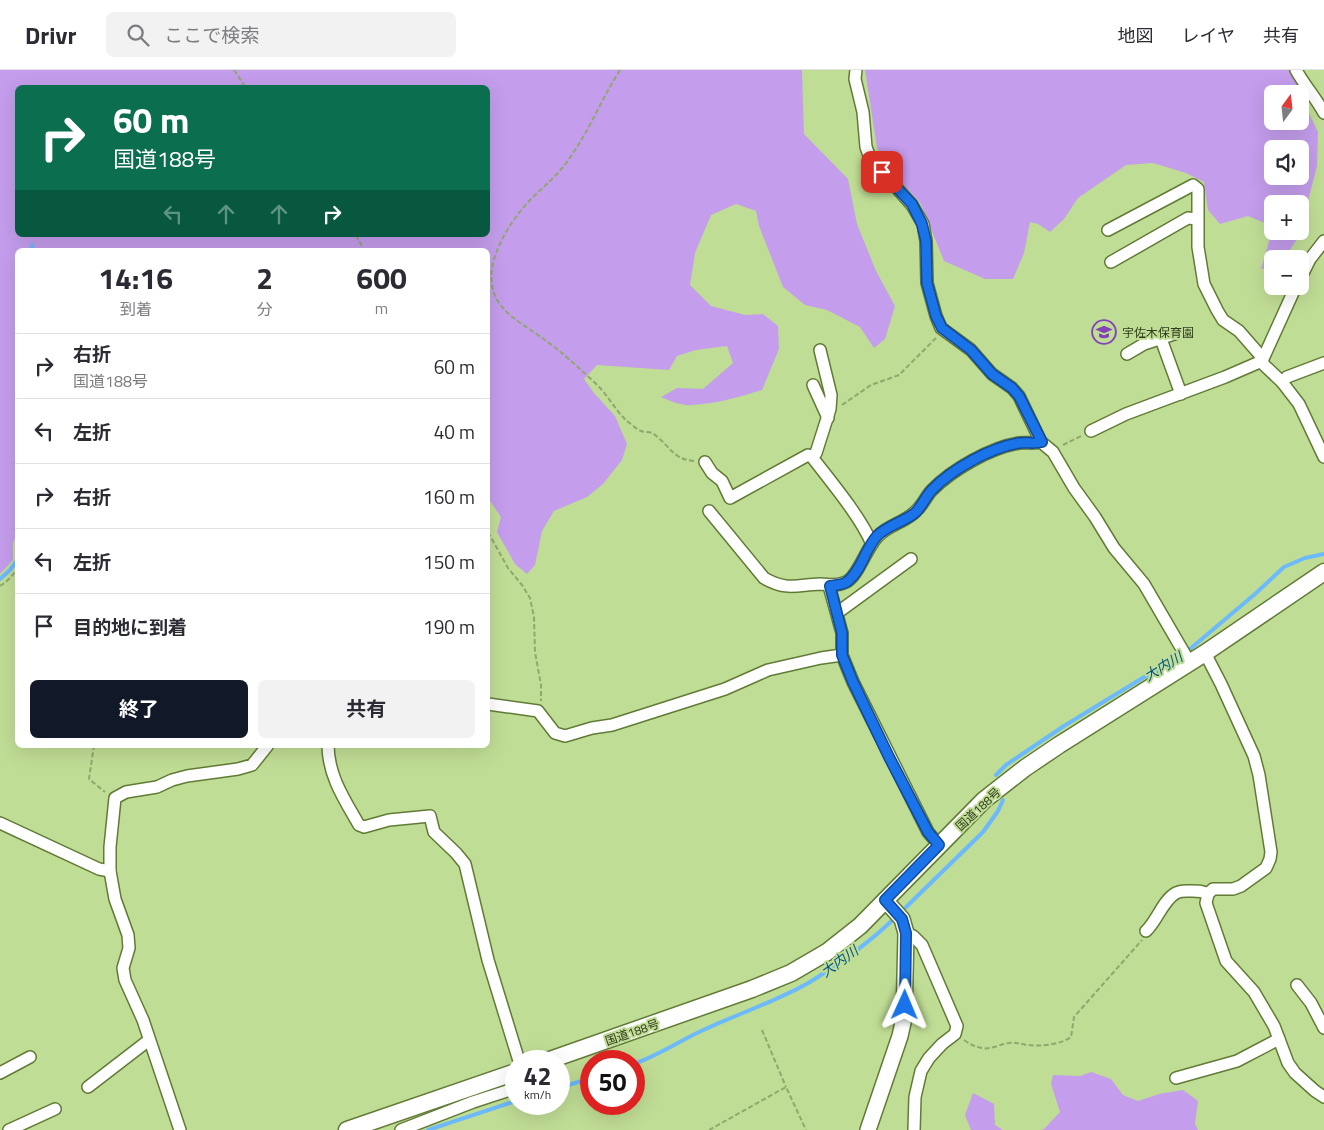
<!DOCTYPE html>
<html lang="ja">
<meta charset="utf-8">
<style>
body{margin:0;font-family:"Titillium Web","Noto Sans JP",sans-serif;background:#f2f2f3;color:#2b2b33;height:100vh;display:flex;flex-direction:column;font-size:19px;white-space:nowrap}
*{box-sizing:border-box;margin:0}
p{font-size:16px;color:#7c7c81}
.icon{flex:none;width:28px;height:28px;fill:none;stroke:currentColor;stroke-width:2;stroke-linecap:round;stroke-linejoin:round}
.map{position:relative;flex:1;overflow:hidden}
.side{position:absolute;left:15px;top:178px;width:475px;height:500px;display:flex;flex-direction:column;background:#fff;border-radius:8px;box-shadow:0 5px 20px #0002}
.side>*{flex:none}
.top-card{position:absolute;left:15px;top:15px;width:475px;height:152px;border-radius:8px;box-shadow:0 5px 20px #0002;background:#0b6e4f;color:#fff;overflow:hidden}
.needle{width:32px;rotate:15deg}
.controls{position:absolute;left:1264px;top:15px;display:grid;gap:10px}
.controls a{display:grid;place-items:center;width:45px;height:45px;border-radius:8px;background:#fff;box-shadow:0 5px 20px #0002;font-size:25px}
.speed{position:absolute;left:505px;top:980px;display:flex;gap:10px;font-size:25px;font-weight:700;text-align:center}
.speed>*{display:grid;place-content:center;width:65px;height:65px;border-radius:50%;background:#fff;box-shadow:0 5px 20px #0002;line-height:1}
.speed small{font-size:12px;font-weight:400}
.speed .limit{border:8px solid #d22;background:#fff;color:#111}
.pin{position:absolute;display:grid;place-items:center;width:42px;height:42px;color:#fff;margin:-21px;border-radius:10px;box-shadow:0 2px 8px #0006}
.me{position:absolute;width:55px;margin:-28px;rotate:1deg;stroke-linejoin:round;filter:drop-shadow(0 0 4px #0008)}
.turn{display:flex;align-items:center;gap:18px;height:105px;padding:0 15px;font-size:22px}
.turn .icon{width:65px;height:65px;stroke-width:2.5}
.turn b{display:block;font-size:35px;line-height:42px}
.lanes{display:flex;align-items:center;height:48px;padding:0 15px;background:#0003;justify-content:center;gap:25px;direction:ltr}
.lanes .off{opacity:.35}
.eta{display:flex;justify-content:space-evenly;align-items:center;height:85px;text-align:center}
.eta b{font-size:30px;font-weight:700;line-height:35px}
.primary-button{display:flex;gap:10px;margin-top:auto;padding:10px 15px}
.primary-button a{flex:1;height:58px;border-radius:8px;background:#111827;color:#fff;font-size:20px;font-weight:700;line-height:58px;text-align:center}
.primary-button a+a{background:#f2f2f3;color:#2b2b33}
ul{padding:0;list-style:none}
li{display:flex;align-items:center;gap:15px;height:65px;padding:0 15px;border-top:1px solid #e1e1e2}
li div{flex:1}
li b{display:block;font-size:19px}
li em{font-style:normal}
header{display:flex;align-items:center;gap:30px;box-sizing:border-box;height:70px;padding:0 25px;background:#fff;border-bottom:1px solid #e1e1e2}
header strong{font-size:24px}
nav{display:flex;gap:28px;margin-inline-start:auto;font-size:18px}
.search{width:350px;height:45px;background:#f2f2f3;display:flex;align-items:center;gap:12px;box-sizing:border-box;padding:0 18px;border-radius:8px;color:#7c7c81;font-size:19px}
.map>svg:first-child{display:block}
</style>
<header>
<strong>Drivr</strong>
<div class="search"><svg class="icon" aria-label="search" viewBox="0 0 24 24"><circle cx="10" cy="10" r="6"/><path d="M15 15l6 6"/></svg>ここで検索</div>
<nav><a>地図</a><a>レイヤ</a><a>共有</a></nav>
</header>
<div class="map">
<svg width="1324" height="1060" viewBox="0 0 1324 1060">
<rect width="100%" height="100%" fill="#c0dd95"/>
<g fill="#c49dec" fill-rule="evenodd">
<path d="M0,0h802l2,64 44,45 9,45 19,47 19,35 -10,33 -11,9 -14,-21 -33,-17 -22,-5 -22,-18 -24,-61 -3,-15 -20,-7 -25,11 -16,38 -5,32 21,21 34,9 18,-1 15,12 1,23 -17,41c-23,7 -47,14 -70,15 -10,1 -22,-4 -31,-8l16,-9 26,1 30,-26 -6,-17 -31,4 -19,6 -8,14 -72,-5 -13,14 10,14 21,23 12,28 -5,16 -19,24 -16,13 -33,14 -12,20 -7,34 -8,9 -12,-10 -18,-32 4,-15 -13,-19v-248h-470v282l-5,11v17l-13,14zM18,18h470v147h-470z"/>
<path d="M865,0h439l-8,10 7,21 15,31 -1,34 -18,70 -15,23h-12v9l-11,1 9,-31 -5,-15 -17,-7 -28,8 -12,-14 -4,-28 -18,-9 -33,-10 -27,2 -48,33 -14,21 -14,13 -12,-8 -8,-2 -6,31 -11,26h-28l-41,-18 -23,-57 -27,-30 -17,-26zM1272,24h28v27h-28zM1272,79h28v27h-28zM1272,134h28v27h-28z"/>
<path d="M1091,1002l20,7 12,16 15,6 21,-7 24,-4 15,11 -3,23 3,6h-157l3,-1 16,-17 -9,-28 2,-9 27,1z"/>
<path d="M973,1023l21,11 1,21 8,5h-32l-6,-15z"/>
</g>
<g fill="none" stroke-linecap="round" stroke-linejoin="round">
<g stroke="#6cb9fc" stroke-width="4">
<path d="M32,180v-5"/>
<path d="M0,509l10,-9 8,-11"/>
<path d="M996,705l10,-10 58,-39 126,-77 65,-55 29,-27 21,-9 19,-4"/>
<path d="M901,842l82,-80 15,-21 5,-11"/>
<path d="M634,994c22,-8 41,-20 61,-30 38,-19 79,-31 115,-52 30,-18 61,-41 86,-65"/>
<path d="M559,1018l32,-10"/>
<path d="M428,1060l88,-29"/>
</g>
<g stroke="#617b36" stroke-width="14">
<g id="minor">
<path d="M856,0l-1,9 8,33 3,35 4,11 42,47 11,19 3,17 1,42 9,33 5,12 30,22 21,24 20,14 7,8 22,46 12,10 21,36 21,29 19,31 30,36 46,79"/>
<path d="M1296,0c8,15 20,28 28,43"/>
<path d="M1108,160l85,-45 5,4v58l6,37 13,26 6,10 16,11 21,24 4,10 18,17 17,22 25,53"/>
<path d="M1111,192l77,-44 9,1"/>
<path d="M1300,209l10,-20 14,-18"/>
<path d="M1161,269l20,55"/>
<path d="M1127,284l17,-10 33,-11"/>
<path d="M1282,312l5,-5 37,-14"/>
<path d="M813,315l15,33"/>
<path d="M1091,361l35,-17 99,-37 37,-16 34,-75"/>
<path d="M812,387l4,-4 14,-44 1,-14 -11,-45"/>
<path d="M705,392l7,11 10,8 8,17 78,-43 4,2c19,25 48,59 60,87"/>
<path d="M709,441l55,67c23,13 32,7 56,6 9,0 16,3 26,-2 12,-5 21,-36 32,-46 10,-11 28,-14 38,-25 7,-6 10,-15 16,-21 21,-21 58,-42 87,-47 7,-1 15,1 22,-1"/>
<path d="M829,516l13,47v22l11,27 75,150 11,13"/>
<path d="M837,543l74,-54"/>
<path d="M1205,583l16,31 33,72 5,19 12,77 -1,7 -4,9 -25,18 -8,3h-20l-5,5 -2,9 20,58 28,31 20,34 14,37 7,10 20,18 9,6"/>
<path d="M488,634l50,7 17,22 10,3 27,-8 20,-3 113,-36 43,-19 53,-12 21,-3"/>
<path d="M328,675c0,30 16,54 31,80l5,2 25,-7 41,-4 4,16 22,21 9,11 23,96 31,101"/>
<path d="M0,753l99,46 11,2"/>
<path d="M1146,861c11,-10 17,-31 30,-38 5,-3 11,-2 16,-2 7,0 11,0 16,3"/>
<path d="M906,863l7,3 9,9 35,81 -2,8 -13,10 -13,14 -8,13 -6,26 -1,33"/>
<path d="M1297,915l14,18 13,25"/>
<path d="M0,1003l30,-16"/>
<path d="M1176,1008l61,-17 42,-22"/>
<path d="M88,1017l61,-47"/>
<path d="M9,1060l46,-21"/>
<path d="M180,1060l-37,-110 -18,-40 -2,-12 6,-20 -1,-13 -13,-36 -5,-28v-24l5,-49 11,-6 31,-5 15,-7 15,-4 51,-7 14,-4 16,-20"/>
<path d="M401,1060l72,-28 43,-14"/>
</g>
</g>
<g stroke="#617b36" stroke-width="18">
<path id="major" d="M868,1060l32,-94 4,-18 2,-85 -4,-14 -17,-19"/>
</g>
<g stroke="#617b36" stroke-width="19">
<g id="highway">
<path d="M547,991l205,-72 39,-16 36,-21 33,-26 124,-126 41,-32 34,-23 146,-92 119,-81"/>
<path d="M347,1060l169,-58"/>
</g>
</g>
<g stroke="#90a76e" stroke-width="2" stroke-dasharray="5 2.5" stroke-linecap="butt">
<path d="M234,0l12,18"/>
<path d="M620,0c-18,28 -30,59 -49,86 -13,21 -33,34 -49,53 -20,25 -46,69 -19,99 9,11 30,23 42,32 18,13 33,27 49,42 13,11 20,27 32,38 4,3 10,9 15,11 5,2 10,0 14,4 15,11 18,25 40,26"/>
<path d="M356,165l8,15"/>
<path d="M842,335l29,-20 28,-10 37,-37"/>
<path d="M1063,375l18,-9"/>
<path d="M488,462l20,36 14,17 8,13 4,19 1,35 6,33v16"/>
<path d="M0,516l6,-4 12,-13"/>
<path d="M94,675l-5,34 16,13"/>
<path d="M762,960l24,57"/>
<path d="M964,970c6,4 11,7 18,8 9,2 18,-4 27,-5 7,-1 12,1 19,2 12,2 34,-1 43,-8l3,-20 68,-77"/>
<path d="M709,1060l77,-43 20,43"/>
</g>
<use href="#minor" stroke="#fff" stroke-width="11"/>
<use href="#major" stroke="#fff" stroke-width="15"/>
<use href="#highway" stroke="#fff" stroke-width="16"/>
</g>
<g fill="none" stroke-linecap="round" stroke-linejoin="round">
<g stroke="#114b97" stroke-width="12">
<path id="route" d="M882,102l30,32 10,20 4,17 1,42 9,33 6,12 29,22 21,24 20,14 7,8 23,46c-8,2 -16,0 -23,1 -29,5 -67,26 -87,47 -6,6 -10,16 -16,22 -11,10 -29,13 -39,24 -12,13 -15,34 -29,45 -4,4 -13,4 -18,5l12,47v22l11,27 36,75 39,75 11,13 -54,55 17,19 4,14 -1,72"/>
</g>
<use href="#route" stroke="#1a73e8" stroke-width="9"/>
</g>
<defs>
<g id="school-ring" transform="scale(1.25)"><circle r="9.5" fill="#c0dd95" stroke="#8342b7" stroke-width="1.5"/><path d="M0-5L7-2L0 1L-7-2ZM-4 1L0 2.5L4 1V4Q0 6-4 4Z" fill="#8342b7"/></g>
</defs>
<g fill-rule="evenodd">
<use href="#school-ring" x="1104" y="262"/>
</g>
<g text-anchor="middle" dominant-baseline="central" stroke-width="4" stroke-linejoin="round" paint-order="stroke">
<g font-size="12" fill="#303b1e" stroke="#c0dd95" text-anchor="start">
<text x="1122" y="262">宇佐木保育園</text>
</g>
<g font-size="12" fill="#303b1e" stroke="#c0dd95">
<text transform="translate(978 739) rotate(-43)">国道188号</text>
<text transform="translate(632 962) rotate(-19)">国道188号</text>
</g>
<g font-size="14" font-style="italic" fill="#025388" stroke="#c0dd95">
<text transform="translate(1163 596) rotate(-31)">大内川</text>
<text transform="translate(839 891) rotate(-36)">大内川</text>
</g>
</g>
</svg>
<div class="controls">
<a><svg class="needle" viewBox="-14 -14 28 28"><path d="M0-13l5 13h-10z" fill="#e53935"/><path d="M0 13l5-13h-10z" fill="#7c7c81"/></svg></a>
<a><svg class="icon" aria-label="sound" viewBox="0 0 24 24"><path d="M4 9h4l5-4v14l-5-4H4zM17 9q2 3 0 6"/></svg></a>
<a>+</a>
<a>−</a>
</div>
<div class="speed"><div>42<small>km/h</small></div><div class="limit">50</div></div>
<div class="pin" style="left:882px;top:102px;background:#d93025"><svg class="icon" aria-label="arrive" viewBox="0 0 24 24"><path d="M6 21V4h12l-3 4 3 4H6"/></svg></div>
<svg class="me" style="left:905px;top:935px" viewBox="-20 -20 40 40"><path d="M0-17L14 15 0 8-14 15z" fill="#1a73e8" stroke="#fff" stroke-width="4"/></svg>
<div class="top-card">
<div class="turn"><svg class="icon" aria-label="right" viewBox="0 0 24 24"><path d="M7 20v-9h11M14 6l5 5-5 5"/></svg><div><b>60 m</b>国道188号</div></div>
<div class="lanes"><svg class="icon off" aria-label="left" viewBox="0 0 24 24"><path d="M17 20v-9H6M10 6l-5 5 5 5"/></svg><svg class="icon off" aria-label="ahead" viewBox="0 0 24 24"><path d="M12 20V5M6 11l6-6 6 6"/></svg><svg class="icon off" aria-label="ahead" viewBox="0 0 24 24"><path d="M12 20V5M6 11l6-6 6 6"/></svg><svg class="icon" aria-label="right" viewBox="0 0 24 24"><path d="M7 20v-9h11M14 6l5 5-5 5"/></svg></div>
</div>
<section class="side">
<div class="eta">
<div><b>14:16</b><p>到着</p></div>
<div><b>2</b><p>分</p></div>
<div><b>600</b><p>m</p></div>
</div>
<ul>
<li><svg class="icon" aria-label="right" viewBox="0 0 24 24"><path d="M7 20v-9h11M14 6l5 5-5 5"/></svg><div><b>右折</b><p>国道188号</p></div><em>60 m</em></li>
<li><svg class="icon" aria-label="left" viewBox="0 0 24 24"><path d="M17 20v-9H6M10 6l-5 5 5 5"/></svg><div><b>左折</b></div><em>40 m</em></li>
<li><svg class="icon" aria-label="right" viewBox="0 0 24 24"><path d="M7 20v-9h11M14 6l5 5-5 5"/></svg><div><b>右折</b></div><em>160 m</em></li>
<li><svg class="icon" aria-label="left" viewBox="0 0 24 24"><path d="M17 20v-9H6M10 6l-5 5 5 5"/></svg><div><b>左折</b></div><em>150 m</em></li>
<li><svg class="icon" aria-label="arrive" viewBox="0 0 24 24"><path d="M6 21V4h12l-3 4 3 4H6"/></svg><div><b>目的地に到着</b></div><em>190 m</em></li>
</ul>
<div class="primary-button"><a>終了</a><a>共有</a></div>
</section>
</div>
